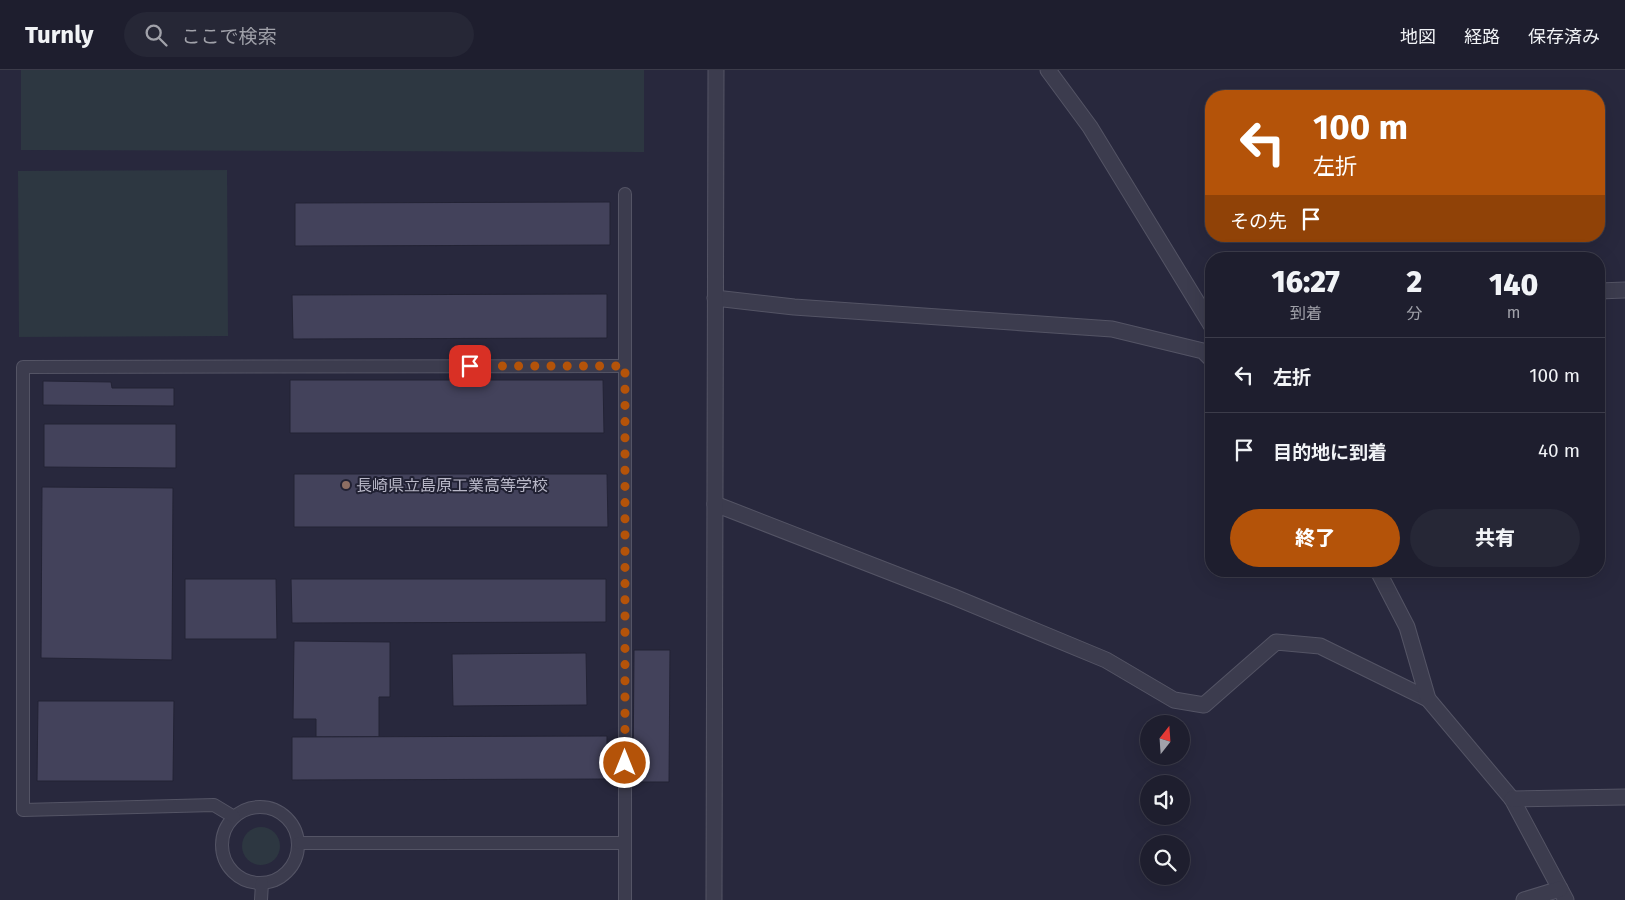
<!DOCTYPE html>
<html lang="ja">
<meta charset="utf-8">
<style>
body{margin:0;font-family:"Fira Sans","Noto Sans JP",sans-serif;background:#262736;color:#f1f3f6;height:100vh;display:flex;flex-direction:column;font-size:19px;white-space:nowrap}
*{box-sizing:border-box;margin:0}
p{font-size:16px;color:#a1a2aa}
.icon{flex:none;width:28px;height:28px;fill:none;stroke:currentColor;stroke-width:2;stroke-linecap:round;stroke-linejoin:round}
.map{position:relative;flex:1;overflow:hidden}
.details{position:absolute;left:1205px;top:182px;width:400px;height:325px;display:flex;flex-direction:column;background:#1e1e2e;border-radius:20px;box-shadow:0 5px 20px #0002,0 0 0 1px #3c3c4a}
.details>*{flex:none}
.banner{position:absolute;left:1205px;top:20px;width:400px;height:152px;border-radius:20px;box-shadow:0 5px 20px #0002,0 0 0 1px #3c3c4a;background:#b45309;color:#fff;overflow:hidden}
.needle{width:32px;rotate:17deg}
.fabs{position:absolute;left:1140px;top:645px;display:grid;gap:10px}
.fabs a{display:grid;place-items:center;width:50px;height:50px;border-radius:50%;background:#1e1e2e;box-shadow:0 5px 20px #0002,0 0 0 1px #3c3c4a;font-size:25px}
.pin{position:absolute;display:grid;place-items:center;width:42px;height:42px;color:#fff;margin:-21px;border-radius:10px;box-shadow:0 2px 8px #0006}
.me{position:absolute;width:55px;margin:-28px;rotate:0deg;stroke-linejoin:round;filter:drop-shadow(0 0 4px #0008)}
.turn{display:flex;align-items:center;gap:18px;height:105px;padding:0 25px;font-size:22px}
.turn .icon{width:65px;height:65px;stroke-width:2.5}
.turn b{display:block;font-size:35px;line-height:42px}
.then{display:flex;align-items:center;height:48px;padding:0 25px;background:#0003;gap:10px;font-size:19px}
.eta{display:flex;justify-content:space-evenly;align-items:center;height:85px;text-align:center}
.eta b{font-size:30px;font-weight:800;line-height:35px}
.button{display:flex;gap:10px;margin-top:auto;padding:10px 25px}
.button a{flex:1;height:58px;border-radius:30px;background:#b45309;color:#fff;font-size:20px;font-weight:800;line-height:58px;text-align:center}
.button a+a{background:#262736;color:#f1f3f6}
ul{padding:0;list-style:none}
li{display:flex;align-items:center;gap:15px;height:75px;padding:0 25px;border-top:1px solid #3c3c4a}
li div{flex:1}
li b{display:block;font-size:19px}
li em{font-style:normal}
header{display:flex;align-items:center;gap:30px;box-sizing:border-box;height:70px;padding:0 25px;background:#1e1e2e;border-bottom:1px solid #3c3c4a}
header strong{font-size:24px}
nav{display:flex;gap:28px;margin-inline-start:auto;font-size:18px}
.search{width:350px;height:45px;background:#262736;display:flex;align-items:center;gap:12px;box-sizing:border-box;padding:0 18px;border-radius:28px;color:#a1a2aa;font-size:19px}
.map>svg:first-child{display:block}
</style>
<header>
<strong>Turnly</strong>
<div class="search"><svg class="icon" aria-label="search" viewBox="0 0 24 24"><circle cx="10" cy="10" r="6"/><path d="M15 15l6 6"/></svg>ここで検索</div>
<nav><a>地図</a><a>経路</a><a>保存済み</a></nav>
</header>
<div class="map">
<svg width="1625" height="830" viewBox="0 0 1625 830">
<rect width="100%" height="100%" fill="#28283d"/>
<g fill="#2d3741">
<path d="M21,0h623v82l-623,-2z"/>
<path d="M227,100l1,166 -209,1 -1,-166z"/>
<circle cx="261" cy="776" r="19"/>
</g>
<g fill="#43425b" stroke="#232335">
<path d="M610,132v43l-315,1v-43z"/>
<path d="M607,224v44l-314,1 -1,-44z"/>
<path d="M290,310h313l1,53h-314z"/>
<path d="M43,311l68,1 1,6h62v18l-131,-1z"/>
<path d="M44,354h132v44l-132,-1z"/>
<path d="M294,404h313l1,53h-314z"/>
<path d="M42,417l131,1 -1,172 -131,-2z"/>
<path d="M185,509h91l1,60h-92z"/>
<path d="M291,509h315v43l-314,1z"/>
<path d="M294,571l96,1v55h-11v40h-63v-18h-23z"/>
<path d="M634,580h36l-1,132h-36z"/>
<path d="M586,583l1,52 -134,1 -1,-52z"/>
<path d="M38,631h136l-1,80h-136z"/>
<path d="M607,666v43l-315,1v-43z"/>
</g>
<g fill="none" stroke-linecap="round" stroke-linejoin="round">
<g stroke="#545465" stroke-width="14">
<g id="service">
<circle cx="260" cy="775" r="38"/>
<path d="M234,747l-20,-12 -191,5v-443l602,-1"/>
<path d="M299,773h326"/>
<path d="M261,830l1,-17"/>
<path d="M625,830v-706"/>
</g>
</g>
<g stroke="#545465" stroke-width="17">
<g id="minor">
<path d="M1048,0l42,57 121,198"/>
<path d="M1599,221l26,-1"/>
<path d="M715,228l79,9 318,22 91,22 8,8"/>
<path d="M715,434l239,93 152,63 68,40 30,5 72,-63 44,4 108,53"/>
<path d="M1378,501l29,56 21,72 84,100 54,101"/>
<path d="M1512,729l113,-2"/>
<path d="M714,830l2,-830"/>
<path d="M1524,830l36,-11"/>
</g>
</g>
<use href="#service" stroke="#3c3c4e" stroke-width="12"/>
<use href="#minor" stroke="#3c3c4e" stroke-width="15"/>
</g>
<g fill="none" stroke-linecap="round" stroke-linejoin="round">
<path stroke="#b45309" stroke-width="9" stroke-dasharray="0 16.2" d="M470,296h155v397"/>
</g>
<circle fill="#8d6e63" stroke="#212133" stroke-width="2" cx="346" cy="415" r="5"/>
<g text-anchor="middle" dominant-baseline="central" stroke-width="4" stroke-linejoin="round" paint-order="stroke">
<g font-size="16" fill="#b9b8c8" stroke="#212133" text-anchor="start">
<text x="356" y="415">長崎県立島原工業高等学校</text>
</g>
</g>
</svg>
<div class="fabs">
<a><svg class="needle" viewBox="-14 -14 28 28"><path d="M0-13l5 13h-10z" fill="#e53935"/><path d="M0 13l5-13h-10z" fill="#a1a2aa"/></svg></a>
<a><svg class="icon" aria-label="sound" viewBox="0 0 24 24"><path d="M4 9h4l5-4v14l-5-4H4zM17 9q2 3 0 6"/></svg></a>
<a><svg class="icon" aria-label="search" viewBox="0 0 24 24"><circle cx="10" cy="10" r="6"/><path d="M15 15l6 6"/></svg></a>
</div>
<div class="pin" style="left:470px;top:296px;background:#d93025"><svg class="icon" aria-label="arrive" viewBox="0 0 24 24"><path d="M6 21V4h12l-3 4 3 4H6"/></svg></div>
<svg class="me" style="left:625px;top:693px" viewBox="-20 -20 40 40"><circle r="17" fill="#b45309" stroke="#fff" stroke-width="3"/><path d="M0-11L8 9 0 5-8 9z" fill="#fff"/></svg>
<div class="banner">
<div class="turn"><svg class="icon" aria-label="left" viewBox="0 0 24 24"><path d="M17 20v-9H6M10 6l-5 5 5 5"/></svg><div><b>100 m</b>左折</div></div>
<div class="then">その先<svg class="icon" aria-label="arrive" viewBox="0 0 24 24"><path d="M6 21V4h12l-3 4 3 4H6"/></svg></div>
</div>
<section class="details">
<div class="eta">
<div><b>16:27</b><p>到着</p></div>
<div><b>2</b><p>分</p></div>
<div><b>140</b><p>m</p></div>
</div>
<ul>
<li><svg class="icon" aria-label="left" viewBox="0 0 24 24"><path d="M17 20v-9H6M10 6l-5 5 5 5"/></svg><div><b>左折</b></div><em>100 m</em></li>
<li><svg class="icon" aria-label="arrive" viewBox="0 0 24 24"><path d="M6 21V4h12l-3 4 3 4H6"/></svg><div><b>目的地に到着</b></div><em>40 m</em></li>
</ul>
<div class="button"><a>終了</a><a>共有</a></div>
</section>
</div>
